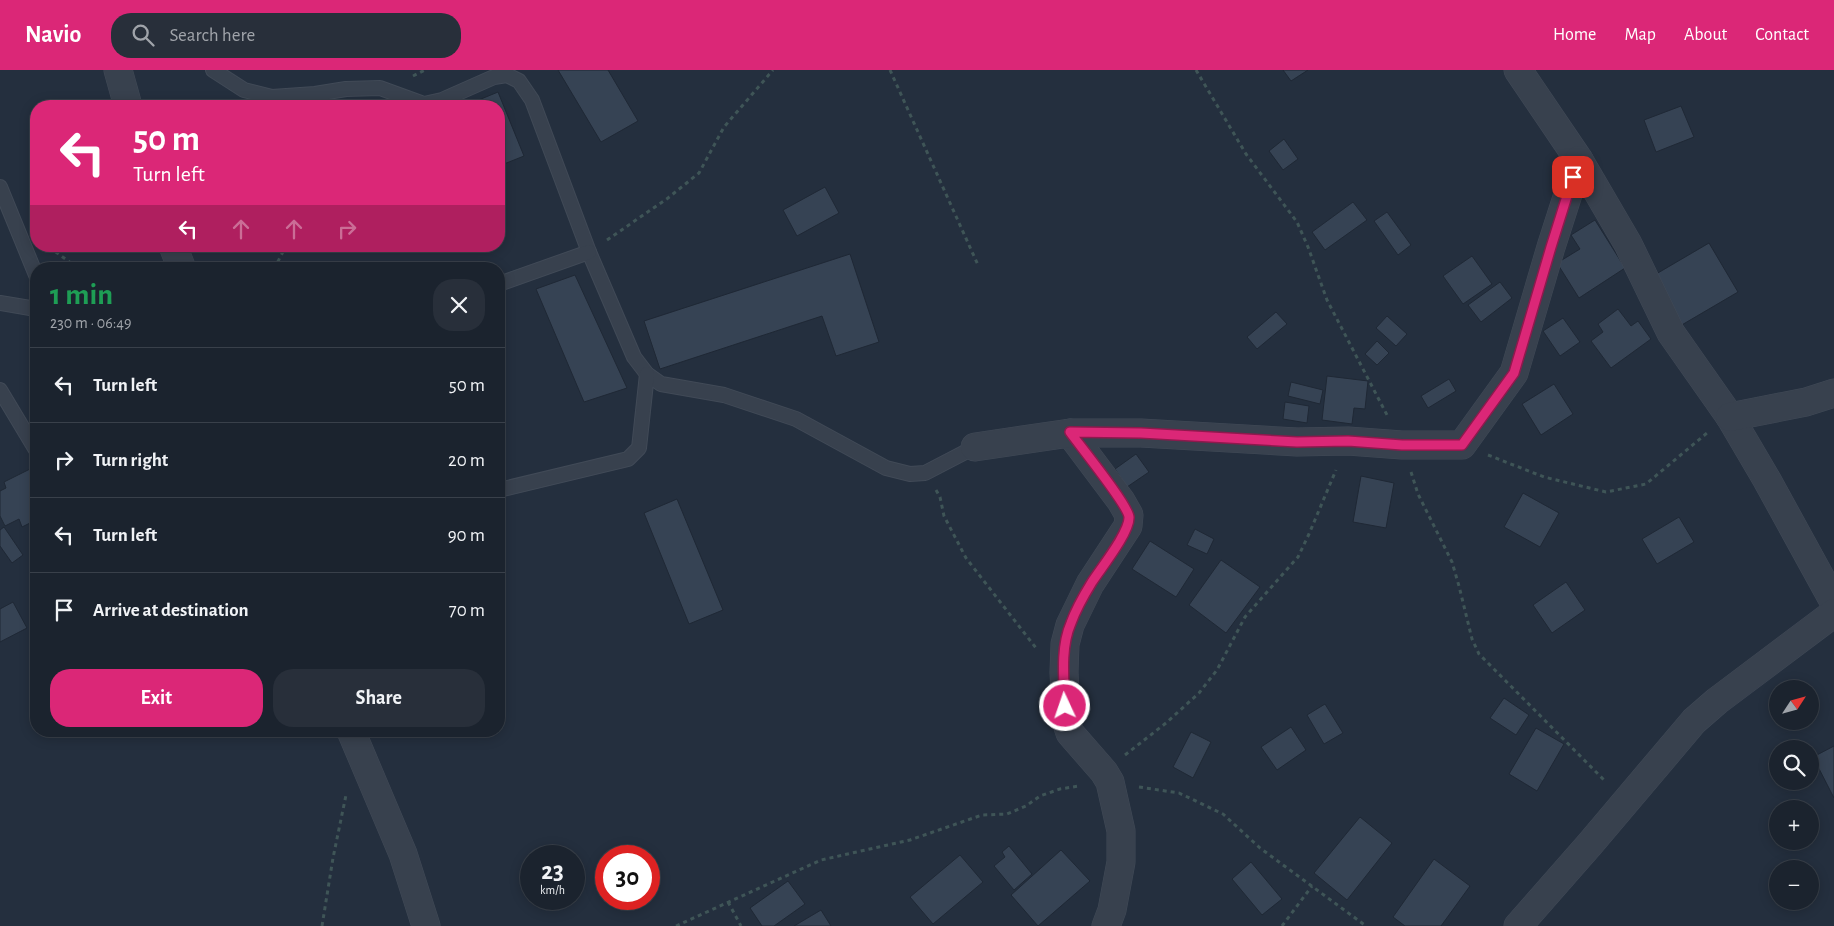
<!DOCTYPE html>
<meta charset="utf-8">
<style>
body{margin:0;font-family:"Alegreya Sans",sans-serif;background:#282f3a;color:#f1f3f6;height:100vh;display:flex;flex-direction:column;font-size:19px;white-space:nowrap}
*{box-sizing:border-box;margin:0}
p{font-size:16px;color:#a0a4aa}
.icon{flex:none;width:28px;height:28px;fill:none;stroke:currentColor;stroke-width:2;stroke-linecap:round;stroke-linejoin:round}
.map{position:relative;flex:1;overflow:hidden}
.panel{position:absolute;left:30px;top:192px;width:475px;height:475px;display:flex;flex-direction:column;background:#1b232e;border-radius:20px;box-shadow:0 2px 12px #0003,0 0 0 1px #39404a}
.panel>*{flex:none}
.top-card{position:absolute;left:30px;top:30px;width:475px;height:152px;border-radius:20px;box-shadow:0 2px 12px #0003,0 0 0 1px #39404a;background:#db2777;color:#fff;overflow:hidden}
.needle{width:32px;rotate:54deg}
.buttons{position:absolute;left:1769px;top:610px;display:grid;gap:10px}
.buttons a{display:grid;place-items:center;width:50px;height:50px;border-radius:50%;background:#1b232e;box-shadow:0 2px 12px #0003,0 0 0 1px #39404a;font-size:25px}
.speed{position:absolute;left:520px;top:775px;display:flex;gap:10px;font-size:25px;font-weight:700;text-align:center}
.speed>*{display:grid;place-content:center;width:65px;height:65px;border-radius:50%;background:#1b232e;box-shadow:0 2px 12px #0003,0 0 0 1px #39404a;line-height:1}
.speed small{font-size:12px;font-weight:400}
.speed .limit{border:8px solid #d22;background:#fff;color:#111}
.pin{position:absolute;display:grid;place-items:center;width:42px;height:42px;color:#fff;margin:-21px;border-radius:10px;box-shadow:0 2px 8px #0006}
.me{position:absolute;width:55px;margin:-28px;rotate:357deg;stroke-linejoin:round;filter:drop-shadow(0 0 4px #0008)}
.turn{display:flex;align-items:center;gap:18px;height:105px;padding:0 20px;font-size:22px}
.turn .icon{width:65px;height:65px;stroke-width:2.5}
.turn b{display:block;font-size:35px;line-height:42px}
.lanes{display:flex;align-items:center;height:48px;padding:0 20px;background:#0003;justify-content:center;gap:25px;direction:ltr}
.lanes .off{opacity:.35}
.round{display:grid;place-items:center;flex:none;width:52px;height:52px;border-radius:20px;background:#282f3a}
.head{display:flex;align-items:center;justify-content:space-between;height:85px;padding:0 20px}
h1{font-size:30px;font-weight:600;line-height:38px;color:#1e9e55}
.action{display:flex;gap:10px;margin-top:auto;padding:10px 20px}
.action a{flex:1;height:58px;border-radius:20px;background:#db2777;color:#fff;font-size:20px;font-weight:600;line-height:58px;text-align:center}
.action a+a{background:#282f3a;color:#f1f3f6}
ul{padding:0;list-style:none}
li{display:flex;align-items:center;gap:15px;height:75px;padding:0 20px;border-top:1px solid #39404a}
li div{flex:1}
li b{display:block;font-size:19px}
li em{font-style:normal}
header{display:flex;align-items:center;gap:30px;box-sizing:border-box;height:70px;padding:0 25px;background:#db2777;color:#fff}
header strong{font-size:24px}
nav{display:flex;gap:28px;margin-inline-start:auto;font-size:18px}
.search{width:350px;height:45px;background:#282f3a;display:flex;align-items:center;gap:12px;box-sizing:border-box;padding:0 18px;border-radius:20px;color:#a0a4aa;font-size:19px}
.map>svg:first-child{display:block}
</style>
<header>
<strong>Navio</strong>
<div class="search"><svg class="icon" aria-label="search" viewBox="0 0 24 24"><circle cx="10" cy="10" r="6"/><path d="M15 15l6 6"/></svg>Search here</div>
<nav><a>Home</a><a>Map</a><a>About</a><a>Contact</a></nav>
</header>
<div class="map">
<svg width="1834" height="856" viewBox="0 0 1834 856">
<rect width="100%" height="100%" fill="#242f3e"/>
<g fill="#364354" stroke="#1f2835">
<path d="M558,0h50l30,51 -37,21z"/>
<path d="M1283,0h25l-17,11z"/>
<path d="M498,22l26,64 -25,10v-60h-35z"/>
<path d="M1681,36l13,31 -38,15 -12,-32z"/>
<path d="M1284,69l14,20 -15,11 -14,-19z"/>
<path d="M825,117l14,26 -42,23 -14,-26z"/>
<path d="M1353,132l14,18 -42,30 -13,-18z"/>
<path d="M1387,142l24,33 -13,10 -24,-34z"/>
<path d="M1595,150l30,48 -46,30 -22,-35 23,-14 -9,-14z"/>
<path d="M1709,173l29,49 -58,34 -29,-49z"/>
<path d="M850,184l29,88 -43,14 -14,-40 -162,53 -16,-48z"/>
<path d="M1472,186l20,28 -29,20 -20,-28z"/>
<path d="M575,205l52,113 -43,14 -48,-113z"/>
<path d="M1500,212l12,16 -31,24 -13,-17z"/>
<path d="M1618,239l13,17 7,-5 13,18 -40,29 -20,-27 12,-9 -5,-8z"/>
<path d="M1276,242l11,12 -30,25 -10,-12z"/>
<path d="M1387,246l20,18 -11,12 -20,-18z"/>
<path d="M1563,248l17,24 -20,14 -17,-25z"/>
<path d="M1377,271l12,12 -12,12 -12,-11z"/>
<path d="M1327,306l41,5 -3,28 -11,-1 -2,16 -30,-4z"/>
<path d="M1449,309l7,12 -28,17 -7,-12z"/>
<path d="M1291,312l32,8 -3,14 -32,-8z"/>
<path d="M1554,314l19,30 -32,21 -19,-31z"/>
<path d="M1285,332l24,4 -2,17 -24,-4z"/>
<path d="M1136,384l13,18 -22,15 -12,-18z"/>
<path d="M36,396v30l-6,2 6,12v10l-14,7 -3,-8 -14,7 -5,-10v-25l6,-3 -2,-6z"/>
<path d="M1361,406l33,7 -8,45 -33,-6z"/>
<path d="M1523,423l36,20 -19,34 -36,-20z"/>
<path d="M677,429l46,111 -34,14 -45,-111z"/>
<path d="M1679,447l15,25 -37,22 -15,-25z"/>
<path d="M4,457l19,28 -11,8 -12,-17v-16z"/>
<path d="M1195,459l19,10 -7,15 -20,-9z"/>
<path d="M1150,471l44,28 -18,28 -44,-28z"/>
<path d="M1221,490l39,27 -34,46 -37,-28z"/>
<path d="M1566,512l19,28 -33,23 -19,-28z"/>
<path d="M13,532l14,26 -27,14v-33z"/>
<path d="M1504,628l25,17 -13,20 -26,-17z"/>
<path d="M1325,634l18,29 -19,11 -17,-29z"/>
<path d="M1291,657l15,23 -29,20 -16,-23z"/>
<path d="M1536,658l28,16 -27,47 -28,-17z"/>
<path d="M1191,662l20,10 -18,36 -20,-11z"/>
<path d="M1834,676v52l-21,-41z"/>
<path d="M1360,747l32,26 -45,57 -33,-27z"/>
<path d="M1009,776l23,28 -18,16 -20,-24 11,-9 -3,-5z"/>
<path d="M1061,780l29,31 -52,45 -27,-31z"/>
<path d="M960,785l23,27 -50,42 -23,-27z"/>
<path d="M1434,789l36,27 -29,40h-36l-12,-9z"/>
<path d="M1251,792l31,37 -20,16 -30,-36z"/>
<path d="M788,811l17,23 -31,22h-12l-12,-18z"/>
<path d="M821,840l10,16h-37z"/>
</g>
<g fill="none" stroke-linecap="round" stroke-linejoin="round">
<g stroke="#414a57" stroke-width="16">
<g id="lane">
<path d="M213,0l31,20 28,7 43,-3 31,-5 34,-1 44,16 18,-4 52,-23 13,-2 12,6 13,19 57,152 45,105 13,17 14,10 63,11 72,24 90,49 24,6 15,-1 50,-26"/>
<path d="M0,117l36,88"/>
<path d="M499,214l90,-32"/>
<path d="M0,233l36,6"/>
<path d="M0,320l36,60"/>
<path d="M499,420l129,-31 11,-11 8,-74"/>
</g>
</g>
<g stroke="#414a57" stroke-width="29">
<g id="street">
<path d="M118,0l10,36"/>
<path d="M1518,0l61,90 49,84 43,89 59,84 37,63 67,122"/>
<path d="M173,176l9,23"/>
<path d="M1730,347l76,-15 28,-9"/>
<path d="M1070,363l51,68 8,14 -1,11 -38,58 -20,41 -5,19 -1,28 2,49 4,12 34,39 6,10 11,49v31l-9,48 -6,16"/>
<path d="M975,377l95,-14h71l156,9 51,-1 54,4h60l52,-72 37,-126 28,-87"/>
<path d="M351,661l52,123 23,72"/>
<path d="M1518,856l72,-82 104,-123 23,-20 117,-88"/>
</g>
</g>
<g stroke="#3f5557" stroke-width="3" stroke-dasharray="4 4" stroke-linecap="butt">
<path d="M890,0l88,195"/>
<path d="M1196,0l50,84 51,68 11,25 19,53 60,115"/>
<path d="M413,6l12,-6"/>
<path d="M607,170l61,-42 31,-25 25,-46 49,-57"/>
<path d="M49,177l30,22"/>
<path d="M274,199l12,-23"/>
<path d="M1488,385l56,22 62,15 40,-8 61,-51"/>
<path d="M1411,402l7,22 34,68 7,24 13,53 7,15 127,128"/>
<path d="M936,420l4,7 4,19 22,42 70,90"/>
<path d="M1125,685l41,-32 33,-30 18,-23 28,-53 53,-60 11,-23 27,-64"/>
<path d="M1139,717l40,6 44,21 37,34 106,78"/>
<path d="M728,832l13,24"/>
<path d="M322,856l11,-68 13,-63"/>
<path d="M676,856l145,-66 89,-20 72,-25 25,-1 19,-8 14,-10 20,-7 19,-3"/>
<path d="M1282,856l30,-40"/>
</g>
<use href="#lane" stroke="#38414e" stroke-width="14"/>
<use href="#street" stroke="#38414e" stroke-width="28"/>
</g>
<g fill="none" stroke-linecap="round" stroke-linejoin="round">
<g stroke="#8e194d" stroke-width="12">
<path id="route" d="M1065,636c-1,-26 -5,-58 6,-83 5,-14 13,-28 21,-41 9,-14 38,-50 37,-65 -1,-12 -49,-71 -59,-85l71,1 156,9 51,-1 54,4h60l52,-72 37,-126 22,-70"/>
</g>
<use href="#route" stroke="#db2777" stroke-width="9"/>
</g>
</svg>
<div class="buttons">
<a><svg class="needle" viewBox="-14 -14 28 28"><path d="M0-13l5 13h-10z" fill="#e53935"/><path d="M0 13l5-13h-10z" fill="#a0a4aa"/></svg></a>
<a><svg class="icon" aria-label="search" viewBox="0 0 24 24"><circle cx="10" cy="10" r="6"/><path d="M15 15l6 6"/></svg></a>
<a>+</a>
<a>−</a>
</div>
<div class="speed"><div>23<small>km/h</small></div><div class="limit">30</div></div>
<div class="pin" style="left:1573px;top:107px;background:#d93025"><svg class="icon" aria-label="arrive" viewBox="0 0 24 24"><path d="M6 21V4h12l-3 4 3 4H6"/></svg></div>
<svg class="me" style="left:1065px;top:636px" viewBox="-20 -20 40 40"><circle r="17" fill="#db2777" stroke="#fff" stroke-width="3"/><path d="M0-11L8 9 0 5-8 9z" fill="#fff"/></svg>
<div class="top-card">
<div class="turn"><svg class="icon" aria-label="left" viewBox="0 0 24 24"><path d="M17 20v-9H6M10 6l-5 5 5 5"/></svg><div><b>50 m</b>Turn left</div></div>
<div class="lanes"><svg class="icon" aria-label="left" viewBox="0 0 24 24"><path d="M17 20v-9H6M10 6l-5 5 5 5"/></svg><svg class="icon off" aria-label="ahead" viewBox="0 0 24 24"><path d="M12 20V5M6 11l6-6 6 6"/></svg><svg class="icon off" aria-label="ahead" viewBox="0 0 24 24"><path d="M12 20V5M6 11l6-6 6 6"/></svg><svg class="icon off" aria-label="right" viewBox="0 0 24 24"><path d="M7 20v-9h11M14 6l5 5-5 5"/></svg></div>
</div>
<section class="panel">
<div class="head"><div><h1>1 min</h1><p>230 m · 06:49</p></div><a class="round"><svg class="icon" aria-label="close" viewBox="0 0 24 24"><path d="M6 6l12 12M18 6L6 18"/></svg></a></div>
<ul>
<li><svg class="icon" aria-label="left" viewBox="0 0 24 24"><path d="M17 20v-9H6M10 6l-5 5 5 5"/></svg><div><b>Turn left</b></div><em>50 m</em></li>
<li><svg class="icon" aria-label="right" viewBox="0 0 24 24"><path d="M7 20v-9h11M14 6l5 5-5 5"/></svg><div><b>Turn right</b></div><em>20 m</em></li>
<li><svg class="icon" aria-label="left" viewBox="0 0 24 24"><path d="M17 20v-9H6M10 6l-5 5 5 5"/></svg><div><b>Turn left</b></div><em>90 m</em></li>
<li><svg class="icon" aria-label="arrive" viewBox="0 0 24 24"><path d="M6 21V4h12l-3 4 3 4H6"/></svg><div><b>Arrive at destination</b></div><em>70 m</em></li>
</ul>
<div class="action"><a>Exit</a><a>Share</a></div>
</section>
</div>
